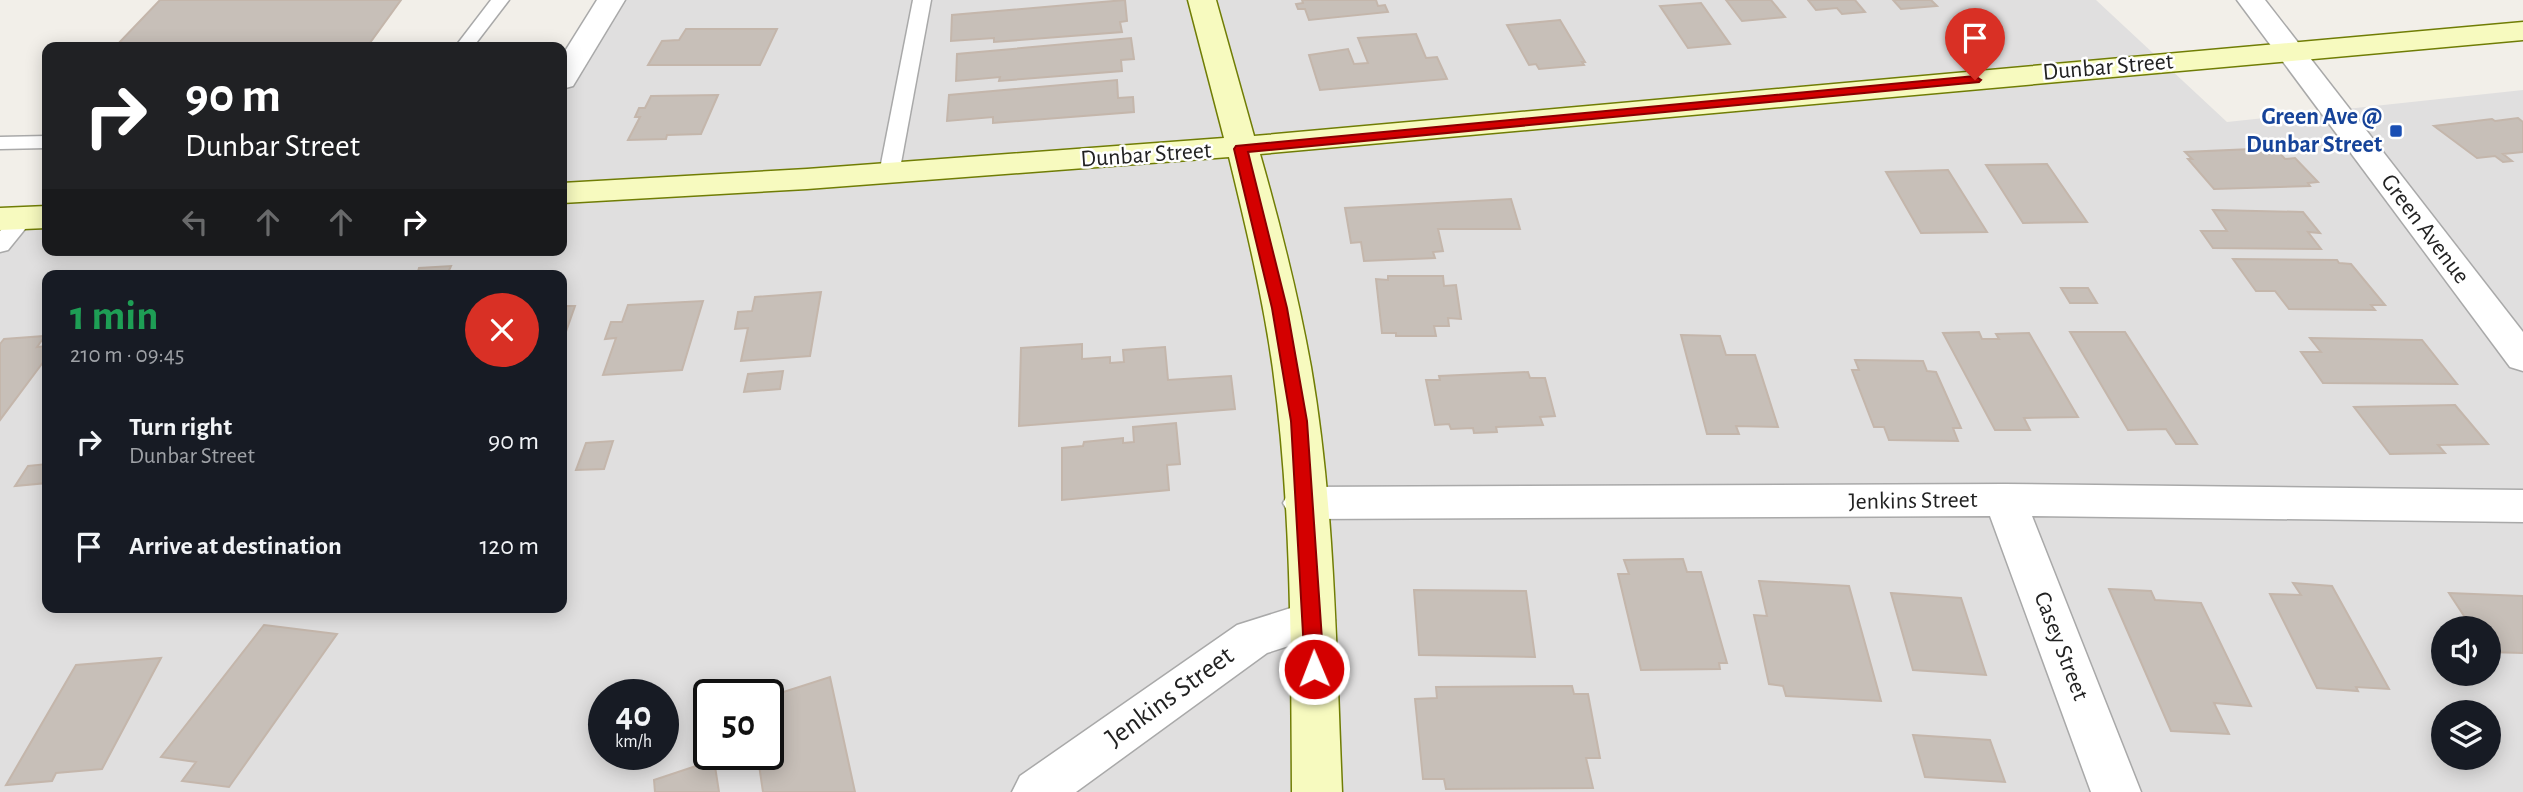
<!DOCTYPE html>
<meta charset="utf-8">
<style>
body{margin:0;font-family:"Alegreya Sans",sans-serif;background:#242831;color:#f1f3f6;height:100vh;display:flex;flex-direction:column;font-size:26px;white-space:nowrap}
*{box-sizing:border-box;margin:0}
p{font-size:23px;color:#9ea1a6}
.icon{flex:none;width:38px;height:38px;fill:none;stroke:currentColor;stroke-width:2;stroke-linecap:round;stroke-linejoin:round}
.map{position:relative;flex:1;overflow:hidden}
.drawer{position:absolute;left:42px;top:270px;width:525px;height:343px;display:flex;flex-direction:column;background:#171b24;border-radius:14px;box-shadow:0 4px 18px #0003}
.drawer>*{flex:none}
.hud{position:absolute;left:42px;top:42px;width:525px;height:214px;border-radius:14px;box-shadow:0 4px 18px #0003;background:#202124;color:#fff;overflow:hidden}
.controls{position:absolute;left:2431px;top:616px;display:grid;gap:14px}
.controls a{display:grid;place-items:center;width:70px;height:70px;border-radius:50%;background:#171b24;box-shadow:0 4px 18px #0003;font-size:35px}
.speed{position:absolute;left:588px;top:679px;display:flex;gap:14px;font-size:35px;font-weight:700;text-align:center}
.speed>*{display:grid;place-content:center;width:91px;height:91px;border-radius:50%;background:#171b24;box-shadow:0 4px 18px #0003;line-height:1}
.speed small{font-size:18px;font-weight:400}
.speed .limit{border:4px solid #111;border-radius:10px;background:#fff;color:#111}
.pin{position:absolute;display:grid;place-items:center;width:60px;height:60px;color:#fff;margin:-72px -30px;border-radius:50% 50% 50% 0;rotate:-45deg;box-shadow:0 0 7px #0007}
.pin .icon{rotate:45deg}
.me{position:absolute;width:77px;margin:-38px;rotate:359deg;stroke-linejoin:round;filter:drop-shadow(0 0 5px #0008)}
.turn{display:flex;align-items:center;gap:24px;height:147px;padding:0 28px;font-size:32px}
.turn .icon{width:91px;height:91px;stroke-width:2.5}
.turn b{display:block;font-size:49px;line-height:60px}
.lanes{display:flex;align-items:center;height:66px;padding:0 28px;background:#0003;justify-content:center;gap:35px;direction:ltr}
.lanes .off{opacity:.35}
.round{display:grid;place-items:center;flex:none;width:74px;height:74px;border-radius:37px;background:#242831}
.headline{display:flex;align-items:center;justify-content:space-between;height:119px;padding:0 28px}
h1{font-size:42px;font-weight:600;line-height:52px;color:#1e9e55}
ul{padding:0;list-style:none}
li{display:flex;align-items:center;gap:21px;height:105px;padding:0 28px}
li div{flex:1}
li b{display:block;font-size:26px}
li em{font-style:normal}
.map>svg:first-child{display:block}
</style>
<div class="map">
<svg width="2523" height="792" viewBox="0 0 2523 792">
<rect width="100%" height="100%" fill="#f2efe9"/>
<path fill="#e0dfdf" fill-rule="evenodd" d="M612,0h1484l131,122 296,-32v702h-2523v-574l47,-3v35h515v-158zM47,275h515v332h-515zM2443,628h45v46h-45zM604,695h59v59h-59zM709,695h59v59h-59zM2443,712h45v46h-45z"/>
<g fill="#c7bfb8" stroke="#c4b6ab" stroke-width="2">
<path d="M160,0h241l-34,47h-252z"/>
<path d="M1125,0l2,21 -7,1 2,10 -128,10v-4l-43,3 1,-26z"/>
<path d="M1302,0h74l2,6 7,-1 3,7 -79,8 -4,-11h-7l-2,-5 7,-1z"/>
<path d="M1726,0h45l14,17 -43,4z"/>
<path d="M1808,0h47l10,12 -23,2 -5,-6 -21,2z"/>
<path d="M1893,0h38l6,6 -36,3z"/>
<path d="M1701,3l29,41 -42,4 -28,-42z"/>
<path d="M1560,20l25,42h-3l2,3 -45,4 -3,-5 -7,1 -22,-40z"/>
<path d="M686,29h91l-17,36h-112l14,-24 17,-1z"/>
<path d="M1416,34l10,24 11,-1 10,22 -127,11 -11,-35 39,-6 6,15 14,-1 -10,-25z"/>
<path d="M1131,38l3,21 -13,1 1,11 -123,10 1,-4 -44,4 1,-27z"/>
<path d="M1117,80l1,18 15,-1 1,15 -141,11v-6l-46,4 2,-26z"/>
<path d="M718,95l-17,39 -34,1 -1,4 -38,1 12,-23h-5l4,-9h6l6,-12z"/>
<path d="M2518,118l5,4v30l-20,2 9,7 -9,1 -8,-6 -18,2 -43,-32 58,-7 3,2z"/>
<path d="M2275,148l10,11 10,-1 23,24 -10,1 2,3 -96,3 -26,-30h4l-7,-7z"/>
<path d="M2047,164l40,58 -64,1 -37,-58z"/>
<path d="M1948,170l39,62 -66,1 -35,-61z"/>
<path d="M1511,199l9,30h-82l5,22 -10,1 2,6 -71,3 -3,-19 -10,1 -6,-35z"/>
<path d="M2213,210l90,2 17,21 -12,-1 13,17 -108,-1 -12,-17h26z"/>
<path d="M2233,259l104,1 2,3 12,1 34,41h-14l4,5 -86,-1 -14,-18h-19z"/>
<path d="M451,266l-4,9h-30l2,-7z"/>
<path d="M1388,276h55l1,10 12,-1 5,34 -13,-1 1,8h-15l2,10h-40v-3h-14l-6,-54 12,1z"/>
<path d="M2061,288h27l9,15h-27z"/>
<path d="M821,292l-11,64 -69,5 7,-33 -13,1 3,-17 14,-1 3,-14z"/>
<path d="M703,301l-21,69 -79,5 13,-37 -11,1 6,-17h11l6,-17z"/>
<path d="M562,306h13l-13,37z"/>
<path d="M1979,332l3,7h17l-3,-5 33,-1 49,84 -54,1 6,12h-35l-52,-97z"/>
<path d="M2070,332h55l72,112h-21l-10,-15 -38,1z"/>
<path d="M1681,335l39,1 6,19h29l23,72 -42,-1 3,8h-32z"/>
<path d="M45,336l-8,11 10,-1v11l-47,63v-76l4,-5z"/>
<path d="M2310,338l112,2 35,44 -134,-1 -22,-31h20z"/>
<path d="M1082,344v15l28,-2v6l14,-1 -1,-12 42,-3 3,33 63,-4 4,33 -216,17 2,-78z"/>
<path d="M1855,360l68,1 4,10 9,1 25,56h-8l5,13 -69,-1 -5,-13h-10l-22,-57h7z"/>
<path d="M783,371l-3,18 -36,3 4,-18z"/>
<path d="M1528,372l2,6h15l10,38 -15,1 3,8 -47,2 1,5 -23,1 -1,-5 -22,1 -2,-5 -14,1 -9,-45h14l-1,-4z"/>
<path d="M2455,405l33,39 -50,1 7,8 -55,1 -36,-47z"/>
<path d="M1176,423l4,41 -13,1 2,25 -107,10v-52l21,-2 1,-4 39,-4v5l11,-1 -1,-15z"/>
<path d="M613,441l-9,28 -28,1 10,-27z"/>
<path d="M47,464v19l-32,3 13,-20z"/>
<path d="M1683,559l4,13h14l26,91h-8l1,6 -79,1 -23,-96h11l-5,-14z"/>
<path d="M1759,581l90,5 32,115 -95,-5 -3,-10 -14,-2 -15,-69 13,1z"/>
<path d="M2293,583l39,3 57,103 -33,-2 2,4 -41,-3 -47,-94 31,1z"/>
<path d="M2109,589l42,2 4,9 46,3 50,103 -37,-3 15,31 -58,-3z"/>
<path d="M1414,590l112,1 9,66 -116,-2z"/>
<path d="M1891,593l70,5 25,77 -73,-5z"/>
<path d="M2449,593l74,3v57l-35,-1v-24h-16z"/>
<path d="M264,625l73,9 -108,153 -47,-6 14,-19 -35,-5z"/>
<path d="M161,658l-59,111 -46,4 -4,8 -46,4 70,-120z"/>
<path d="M830,677l25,115h-92l-4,-27 11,-3 -2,-53 5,-1 -2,-12z"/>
<path d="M1572,686l2,8h14l12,64h-14l7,30 -147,1 -2,-10h-21l-8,-80 22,-1 -1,-11z"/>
<path d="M1913,735l77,5 15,42 -80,-5z"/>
<path d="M714,760l5,32h-64l-1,-12z"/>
</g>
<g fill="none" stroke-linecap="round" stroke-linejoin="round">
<g stroke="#a9a9a9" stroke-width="3">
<g id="lane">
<path d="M491,0h18l-36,47h-18z"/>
<path d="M913,0h18l-32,174 -3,4h-14l-3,-4z"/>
<path d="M47,136v12l-47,1v-12z"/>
<path d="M23,211l8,2 3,5 -26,32 -8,2v-21l15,-18z"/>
</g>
</g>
<g stroke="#a9a9a9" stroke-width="3">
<g id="street">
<path d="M597,0h28l-52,86 -11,3v-33z"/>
<path d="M2237,0h28l258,332v39l-13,-4z"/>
<path d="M2005,484l518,6v32l-491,-6 109,276h-50l-101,-276 -686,3 -15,-5 -6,-11 6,-11 15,-5z"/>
<path d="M1313,601l16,6 6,13 -6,13 -62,20 -191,139h-64l8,-16 217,-151z"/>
</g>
</g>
<g stroke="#707d05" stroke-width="3">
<g id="secondary">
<path d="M1188,0h28l38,136 1269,-114v18l-1263,114c20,70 38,141 51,213 24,140 25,284 31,425h-50c-1,-141 0,-283 -19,-423 -10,-72 -27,-142 -44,-212l-422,32 -245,14v-20l245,-14 417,-31z"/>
<path d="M47,206v22l-47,2v-22z"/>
</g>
</g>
<use href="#lane" fill="#fff" fill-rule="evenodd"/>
<use href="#street" fill="#fff" fill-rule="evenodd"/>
<use href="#secondary" fill="#f7fabf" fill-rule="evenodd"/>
</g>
<path fill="#d40000" stroke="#8a0000" stroke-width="2" d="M1975,76l6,4 -2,2 -731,70 39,156 20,113 17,248 -3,6 -7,3 -7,-3 -2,-6 -14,-248 -19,-113 -38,-159 2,-3z"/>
<rect fill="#1a4fb4" stroke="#fff" stroke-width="2.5" x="2389" y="124" width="14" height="14" rx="3.5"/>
<g text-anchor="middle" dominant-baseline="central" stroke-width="5" stroke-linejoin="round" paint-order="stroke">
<g font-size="24" fill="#222" stroke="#fff">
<text transform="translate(2108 67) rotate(-5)">Dunbar Street</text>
<text transform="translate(1146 155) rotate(-4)">Dunbar Street</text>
<text transform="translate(2425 229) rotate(53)">Green Avenue</text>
<text transform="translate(1913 501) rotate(-1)">Jenkins Street</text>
<text transform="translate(2061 646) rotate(69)">Casey Street</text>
</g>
<g font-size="24" font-weight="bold" fill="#164399" stroke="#fff" text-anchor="end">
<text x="2382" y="117">Green Ave @<tspan x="2382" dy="28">Dunbar Street</tspan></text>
</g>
<g font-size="28" fill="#222" stroke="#fff">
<text transform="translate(1170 697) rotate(-36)">Jenkins Street</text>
</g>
</g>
</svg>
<div class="controls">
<a><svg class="icon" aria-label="sound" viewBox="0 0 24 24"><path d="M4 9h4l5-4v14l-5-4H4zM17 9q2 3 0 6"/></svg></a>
<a><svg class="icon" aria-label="layers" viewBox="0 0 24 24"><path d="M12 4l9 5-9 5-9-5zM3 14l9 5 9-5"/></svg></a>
</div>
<div class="speed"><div>40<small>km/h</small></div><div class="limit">50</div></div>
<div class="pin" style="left:1975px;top:80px;background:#d93025"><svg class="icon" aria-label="arrive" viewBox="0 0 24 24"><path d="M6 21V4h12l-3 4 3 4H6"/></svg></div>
<svg class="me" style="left:1314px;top:669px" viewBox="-20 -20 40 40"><circle r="17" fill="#d40000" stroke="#fff" stroke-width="3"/><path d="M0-11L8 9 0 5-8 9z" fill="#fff"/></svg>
<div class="hud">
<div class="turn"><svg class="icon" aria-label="right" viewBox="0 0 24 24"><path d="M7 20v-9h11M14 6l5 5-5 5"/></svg><div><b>90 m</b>Dunbar Street</div></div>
<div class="lanes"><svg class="icon off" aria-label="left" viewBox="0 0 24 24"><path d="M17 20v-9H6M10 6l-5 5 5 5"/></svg><svg class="icon off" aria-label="ahead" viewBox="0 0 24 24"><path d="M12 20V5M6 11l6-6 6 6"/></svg><svg class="icon off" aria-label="ahead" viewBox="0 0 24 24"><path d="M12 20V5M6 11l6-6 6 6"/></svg><svg class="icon" aria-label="right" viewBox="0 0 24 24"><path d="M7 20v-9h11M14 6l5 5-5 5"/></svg></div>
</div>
<section class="drawer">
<div class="headline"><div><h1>1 min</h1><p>210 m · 09:45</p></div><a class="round" style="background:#d93025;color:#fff"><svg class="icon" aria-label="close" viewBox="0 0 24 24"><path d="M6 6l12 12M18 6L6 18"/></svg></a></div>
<ul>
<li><svg class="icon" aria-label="right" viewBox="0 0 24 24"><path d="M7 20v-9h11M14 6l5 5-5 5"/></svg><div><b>Turn right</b><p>Dunbar Street</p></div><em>90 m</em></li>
<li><svg class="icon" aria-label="arrive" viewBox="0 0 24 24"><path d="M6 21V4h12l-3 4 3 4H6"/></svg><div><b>Arrive at destination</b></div><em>120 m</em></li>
</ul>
</section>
</div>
